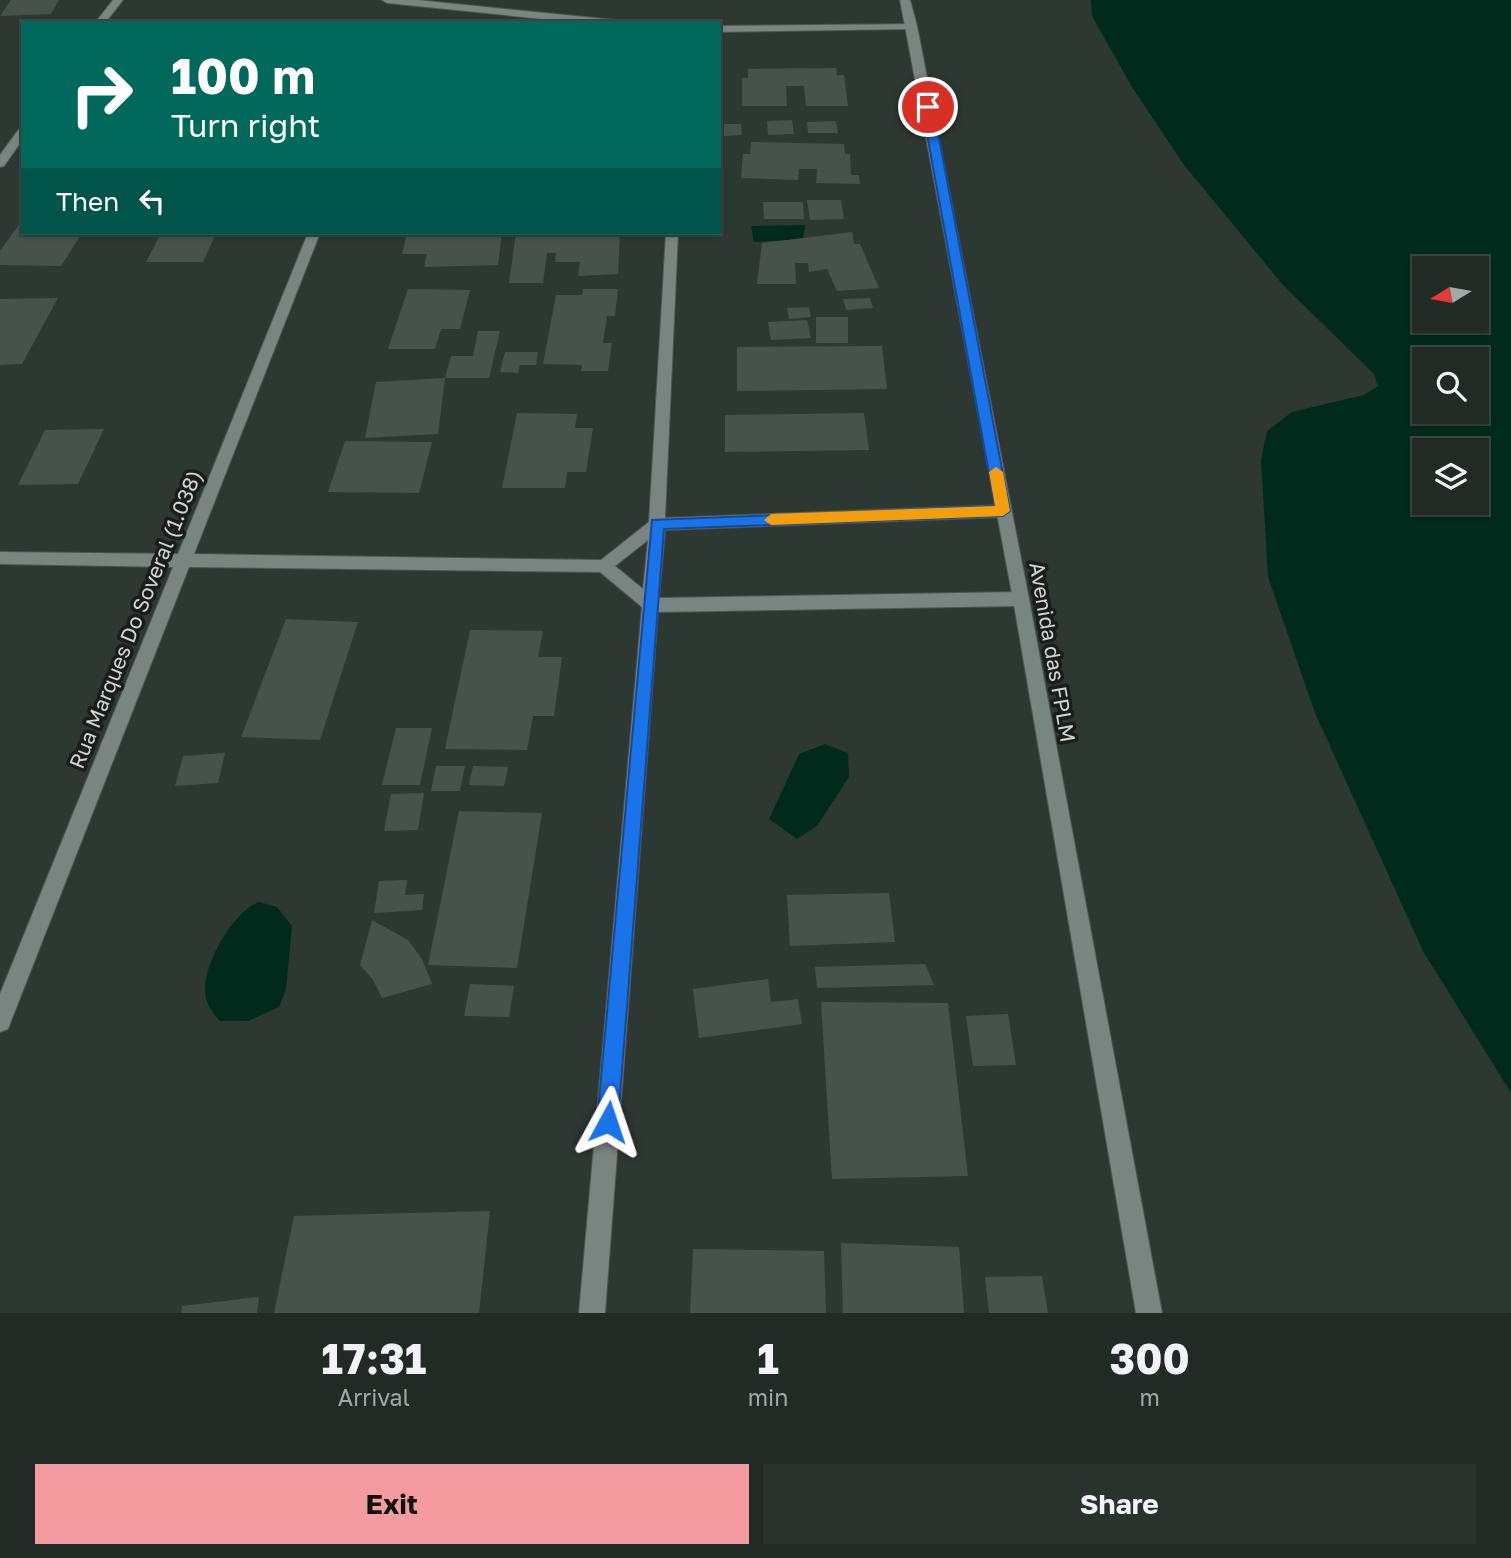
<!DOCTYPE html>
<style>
body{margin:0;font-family:"Golos Text",sans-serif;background:#2a322e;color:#f1f3f6;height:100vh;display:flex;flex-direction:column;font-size:26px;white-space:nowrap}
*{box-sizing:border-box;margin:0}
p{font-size:23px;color:#a2a7a7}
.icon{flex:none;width:38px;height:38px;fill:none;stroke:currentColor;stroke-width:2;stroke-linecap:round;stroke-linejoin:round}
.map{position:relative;height:1313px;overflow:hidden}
.sheet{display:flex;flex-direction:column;background:#222a26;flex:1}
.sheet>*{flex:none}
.guide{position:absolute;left:21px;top:21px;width:700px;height:214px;border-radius:0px;box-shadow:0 2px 5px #0004,0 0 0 2px #3f4643;background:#00695c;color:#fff;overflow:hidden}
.needle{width:46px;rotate:259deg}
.buttons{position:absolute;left:1412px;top:256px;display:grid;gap:14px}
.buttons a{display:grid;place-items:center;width:77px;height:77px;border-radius:0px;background:#222a26;box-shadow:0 2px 5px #0004,0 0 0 2px #3f4643;font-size:35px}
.pin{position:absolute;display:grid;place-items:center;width:60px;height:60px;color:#fff;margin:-30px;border:4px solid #fff;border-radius:50%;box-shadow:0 2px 7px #0007}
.me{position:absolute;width:77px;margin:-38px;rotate:5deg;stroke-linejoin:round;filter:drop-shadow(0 0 5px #0008)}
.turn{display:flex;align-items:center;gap:24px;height:147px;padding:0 35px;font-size:32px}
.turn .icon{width:91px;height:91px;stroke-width:2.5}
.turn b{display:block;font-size:49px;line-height:60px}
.then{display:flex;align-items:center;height:66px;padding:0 35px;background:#0003;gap:14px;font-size:26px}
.eta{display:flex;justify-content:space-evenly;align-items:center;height:119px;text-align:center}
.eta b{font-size:42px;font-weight:700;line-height:49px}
.action{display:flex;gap:14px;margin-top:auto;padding:14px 35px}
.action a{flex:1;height:80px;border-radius:0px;background:#f49b9f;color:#111;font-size:28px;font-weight:700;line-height:80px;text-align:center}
.action a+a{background:#2a322e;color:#f1f3f6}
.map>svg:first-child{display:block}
</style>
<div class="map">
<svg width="1511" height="1313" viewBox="0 0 1511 1313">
<rect width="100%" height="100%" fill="#2e3833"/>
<g fill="#002a1c" fill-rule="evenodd">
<path d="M1091,0h420v1093l-88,-142 -108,-238 -47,-136 -7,-117 6,-29 25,-19 72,-17 14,-9 -4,-12 -91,-89 -99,-120 -52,-78 -40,-71zM1424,268h53v52h-53zM1424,359h53v52h-53zM1424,450h53v52h-53z"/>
<path d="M805,225l-2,14 -49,3 -3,-16z"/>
<path d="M825,744l23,9 1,24 -32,49 -20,13 -28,-20 30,-65z"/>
<path d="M259,902l18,5 15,19 -6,63 -7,18 -31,14h-28c-6,-6 -12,-14 -14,-23 -7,-28 26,-86 53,-96z"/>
</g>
<g fill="#47524d">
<path d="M11,0h48l-8,14 -51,2z"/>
<path d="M836,68l1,7h7l4,31h-42l-2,-20h-18l1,20h-45v-28h6v-9z"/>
<path d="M792,120l2,14 -26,1 -1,-14z"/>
<path d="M836,121l2,12h-30l-1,-11z"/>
<path d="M724,124h17l1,11 -18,1z"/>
<path d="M751,142l93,2 1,10h5l1,21h8l1,9 -44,-1 1,-14h-18l-1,11 -57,-2 2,-24h7z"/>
<path d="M807,200h34l3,19 -34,1z"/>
<path d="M763,202h40l1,17h-40z"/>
<path d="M23,219v14h59l-21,33 -61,-1v-14z"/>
<path d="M852,232l2,12h6l19,44 -42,3 -10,-22 -18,3 -1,-9h-13l1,21h-39l5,-41z"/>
<path d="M161,233h55l-13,29h-57z"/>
<path d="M407,233h95l-4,32 -74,2 3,-13h-25z"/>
<path d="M516,233h104l-2,41 -40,2 2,-14h-25l1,-9h-9l-4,30h-34z"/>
<path d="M408,289l62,1 -10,39h-19l-6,20h-47z"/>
<path d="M583,289h35l-3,27h-8l-4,27h9l-4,28h-27l1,-6 -39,-1 13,-69h26z"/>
<path d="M58,298l-36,66 -22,1v-66z"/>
<path d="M870,298l3,10 -27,2 -3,-11z"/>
<path d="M809,307l2,10 -22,2 -2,-11z"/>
<rect x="816" y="317" width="32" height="26"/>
<path d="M807,320l4,18 -40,2 -3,-18z"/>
<path d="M478,331h22l-11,47h-44l6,-22h22z"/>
<path d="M882,346l5,43 -150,2v-44z"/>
<path d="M505,352h33l-2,13h-16l-2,8 -18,-1z"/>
<path d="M445,378l-7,56 -73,4 11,-56z"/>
<path d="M517,413l60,1 -2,14h18l-7,44h-19l-2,16h-63z"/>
<path d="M864,413l5,37 -144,2v-37z"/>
<path d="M104,429l-26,55 -60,1 27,-55z"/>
<path d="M345,441l87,1 -13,51 -91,-1z"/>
<path d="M286,619l72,3 -38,118 -79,-3z"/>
<path d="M470,630l73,1 -5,26h24l-8,59h-21l-6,34 -82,-1z"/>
<path d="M396,728h36l-12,57h-38z"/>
<path d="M225,753l-7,30 -43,3 8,-30z"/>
<path d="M436,766h29l-5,25h-29z"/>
<path d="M473,766l35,1 -4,19 -35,-1z"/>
<path d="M424,793l-6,37 -34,1 7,-37z"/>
<path d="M459,811l83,2 -25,155 -89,-3z"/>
<path d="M407,880l-2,15 19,-1 -2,16 -48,3 5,-32z"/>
<path d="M889,893l6,49 -105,4 -3,-51z"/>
<path d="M372,920l36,20 14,19 10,25 -50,14 -9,-18 -13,-15z"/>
<path d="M925,964l9,21 -117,3 -2,-21z"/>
<path d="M768,979l3,23 27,-3 4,25 -103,14 -6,-49z"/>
<path d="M470,984l44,2 -5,31 -45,-1z"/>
<path d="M821,1002l127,1 20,173 -136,3z"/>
<path d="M1008,1014l8,51 -43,1 -7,-50z"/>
<path d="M490,1211l-11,102h-205l20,-97z"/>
<path d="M841,1243l118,4 5,66h-121z"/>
<path d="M693,1249l131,2 2,62h-136z"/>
<path d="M1042,1276l6,37h-59l-4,-36z"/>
<path d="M259,1297l-2,16h-76l1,-7z"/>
</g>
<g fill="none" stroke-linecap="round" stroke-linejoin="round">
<g stroke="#4e5652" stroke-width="2">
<g id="street">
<path d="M113,0h10l-18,23h-10z"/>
<path d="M382,0h35l198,20 5,3h-38l-195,-20z"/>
<path d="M916,24v4l-4,1 -193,3v-6z"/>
<path d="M23,128v11l-19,27 -4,1v-12l19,-26z"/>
<path d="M308,233h12l-126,321 407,6 48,-38 17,-289h12l-13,285 338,-13 8,6 -8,6 -338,13 -6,68 362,-6 6,2 2,5 -2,5 -6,2 -363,6 -53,701h-26l63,-706 -42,-35 -411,-5 -178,454 -3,8 -8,3v-38l173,-427 -173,-3v-12l178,2zM648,540l-5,49 -28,-23z"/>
</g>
</g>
<g stroke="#4e5652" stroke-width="2">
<path id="secondary" d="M900,0h10l7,26 112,573 133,714h-26l-123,-714z"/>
</g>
<use href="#street" fill="#798580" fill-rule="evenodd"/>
<use href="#secondary" fill="#798580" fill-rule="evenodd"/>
</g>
<path fill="#1a73e8" stroke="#114b97" stroke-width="2" d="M928,104l5,3 77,404 -7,5 -339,13 -46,593 -3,8 -7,3 -8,-3 -3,-8 55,-602 343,-14 -73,-399z"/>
<path fill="#f59e0b" d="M996,467l7,5 7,39 -7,5 -232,9 -7,-5 7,-6 224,-8 -6,-34z"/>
<g text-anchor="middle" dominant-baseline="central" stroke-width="7" stroke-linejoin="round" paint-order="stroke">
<g font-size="21" fill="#d0d6d3" stroke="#191e1c">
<text transform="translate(135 619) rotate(-68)">Rua Marques Do Soveral (1.038)</text>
<text transform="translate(1053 652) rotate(80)">Avenida das FPLM</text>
</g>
</g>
</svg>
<div class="buttons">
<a><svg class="needle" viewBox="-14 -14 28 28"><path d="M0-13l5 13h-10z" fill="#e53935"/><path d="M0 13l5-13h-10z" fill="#a2a7a7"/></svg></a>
<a><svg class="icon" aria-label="search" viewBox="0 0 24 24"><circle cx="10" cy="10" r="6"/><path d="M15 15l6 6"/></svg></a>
<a><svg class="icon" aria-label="layers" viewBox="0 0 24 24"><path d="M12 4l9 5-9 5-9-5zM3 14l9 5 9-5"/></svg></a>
</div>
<div class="pin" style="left:928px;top:107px;background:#d93025"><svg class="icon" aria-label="arrive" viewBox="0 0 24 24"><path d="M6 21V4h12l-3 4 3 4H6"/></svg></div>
<svg class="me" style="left:608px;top:1122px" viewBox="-20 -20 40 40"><path d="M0-17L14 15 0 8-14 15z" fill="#1a73e8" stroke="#fff" stroke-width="4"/></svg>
<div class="guide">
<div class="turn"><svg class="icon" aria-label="right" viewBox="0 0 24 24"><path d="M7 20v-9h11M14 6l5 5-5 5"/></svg><div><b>100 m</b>Turn right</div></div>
<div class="then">Then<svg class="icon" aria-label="left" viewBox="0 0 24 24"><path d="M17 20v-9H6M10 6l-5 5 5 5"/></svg></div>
</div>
</div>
<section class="sheet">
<div class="eta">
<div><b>17:31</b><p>Arrival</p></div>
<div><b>1</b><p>min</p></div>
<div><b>300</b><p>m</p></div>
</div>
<div class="action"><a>Exit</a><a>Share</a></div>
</section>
